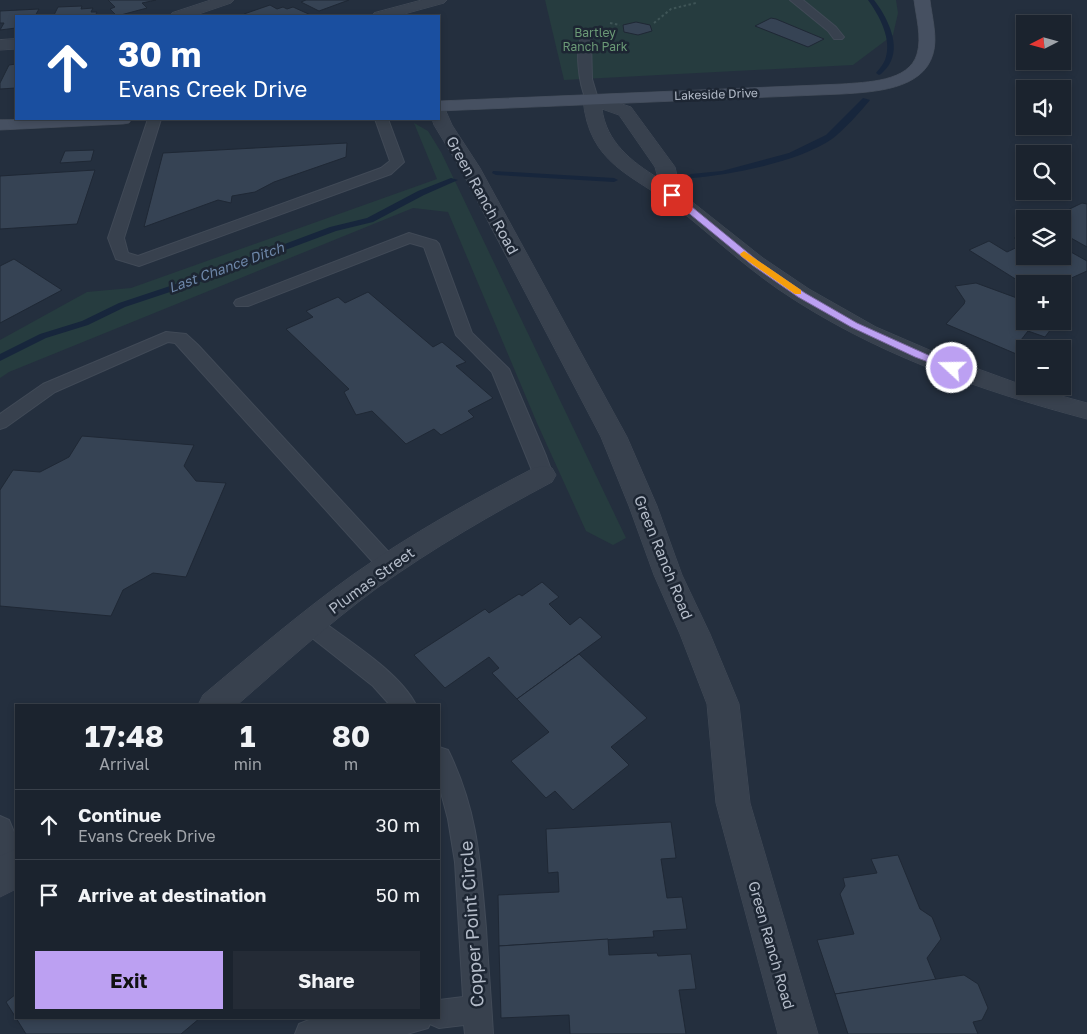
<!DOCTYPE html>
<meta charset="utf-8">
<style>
body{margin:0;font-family:"Golos Text",sans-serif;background:#242b36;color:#f1f3f6;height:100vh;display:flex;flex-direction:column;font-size:19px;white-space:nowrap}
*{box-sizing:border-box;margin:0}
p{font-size:16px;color:#a0a4aa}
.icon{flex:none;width:28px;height:28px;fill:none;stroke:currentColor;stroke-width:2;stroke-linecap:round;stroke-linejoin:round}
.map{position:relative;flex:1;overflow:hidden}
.drawer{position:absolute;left:15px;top:704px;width:425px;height:315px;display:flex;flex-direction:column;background:#1b232e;border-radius:0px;box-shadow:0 2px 8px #0003,0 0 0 1px #39404a}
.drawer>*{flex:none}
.banner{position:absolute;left:15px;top:15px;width:425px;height:105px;border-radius:0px;box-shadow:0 2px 8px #0003,0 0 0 1px #39404a;background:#1a4fa0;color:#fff;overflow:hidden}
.needle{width:32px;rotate:264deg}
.controls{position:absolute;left:1016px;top:15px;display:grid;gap:10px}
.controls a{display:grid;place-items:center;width:55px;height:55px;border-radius:0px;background:#1b232e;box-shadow:0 2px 8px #0003,0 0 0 1px #39404a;font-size:25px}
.pin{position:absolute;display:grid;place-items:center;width:42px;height:42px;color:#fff;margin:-21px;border-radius:10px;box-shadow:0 2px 8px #0006}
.me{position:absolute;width:55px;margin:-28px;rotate:291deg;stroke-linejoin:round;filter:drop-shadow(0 0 4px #0008)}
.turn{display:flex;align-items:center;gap:18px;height:105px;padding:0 20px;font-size:22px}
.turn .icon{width:65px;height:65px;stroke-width:2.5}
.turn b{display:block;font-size:35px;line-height:42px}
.eta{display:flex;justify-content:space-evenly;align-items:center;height:85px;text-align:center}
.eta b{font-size:30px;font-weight:700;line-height:35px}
.button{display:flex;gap:10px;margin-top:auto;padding:10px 20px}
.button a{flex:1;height:58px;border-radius:0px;background:#bca0f2;color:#111;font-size:20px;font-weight:700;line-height:58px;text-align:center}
.button a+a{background:#242b36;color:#f1f3f6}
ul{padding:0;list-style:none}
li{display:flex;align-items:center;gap:15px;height:70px;padding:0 20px;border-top:1px solid #39404a}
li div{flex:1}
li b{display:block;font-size:19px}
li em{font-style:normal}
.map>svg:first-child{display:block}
</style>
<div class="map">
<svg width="1087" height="1034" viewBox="0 0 1087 1034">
<rect width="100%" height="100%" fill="#242f3e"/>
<g fill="#263c3f">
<path d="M545,0h351l2,13 -5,22 -40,30 -289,15z"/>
<path d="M414,123l14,8 13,21 185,386 -13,7 -27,-14 -49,-108 -89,-211 -35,-4 -404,164 -9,6v-38l87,-48 44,-4 306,-109z"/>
</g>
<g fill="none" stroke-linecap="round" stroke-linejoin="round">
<g fill="#17263c" fill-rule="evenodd">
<path d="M868,0h6c12,15 26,42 17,61 -2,5 -6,9 -10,13l-2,1 -3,-2c3,-4 7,-8 9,-13 8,-20 -6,-45 -17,-60z"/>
<path d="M863,98l7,2c-10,12 -26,30 -38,39 -33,23 -102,36 -141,39l-4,-2 4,-2 31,-3 67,-18 37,-18z"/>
<path d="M493,171l121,7 4,2 -4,2 -118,-7 -4,-2z"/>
<path d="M451,178l7,2 -34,15 -51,27 -37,9 -139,52 -72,24 -37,18 -42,13 -46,23v-7l40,-20 42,-13 37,-18 72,-24 139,-52 37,-9 51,-27z"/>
</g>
</g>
<g fill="#364354" stroke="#1f2835">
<path d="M108,0h48l-14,3 5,5 -30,8 -7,-7 5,-2z"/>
<path d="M306,0h43l-30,11 -18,-9z"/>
<path d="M270,5l7,4 6,-2 4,2 6,-2 20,9h-66l-3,-2z"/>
<path d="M82,6l-1,3 12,-1 -2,4h6l-2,4h-46l5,-1 4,-8z"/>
<path d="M39,9l-4,7h-19v12l-16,2 4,-7h-4v-12z"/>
<path d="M771,18l5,1 48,20 -16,8 -53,-21z"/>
<path d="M636,22l14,3 2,6 -14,4 -14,-3 -1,-7z"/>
<path d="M16,64v24l-16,1v-6l9,-18z"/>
<path d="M347,143l-1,14 -72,25 -19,10 -23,4 -1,7 -13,-3 -74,27 19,-74z"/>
<path d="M94,150l-3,11 -31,2 5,-12z"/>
<path d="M95,170l-18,54 -77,5v-53z"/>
<path d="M1082,203l5,1v43l-25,-14v-14h-13z"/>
<path d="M1025,232v24h37v-9l25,14v10l-29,13 -33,1 -56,-35 20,-9 18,11 17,-8 -10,-6z"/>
<path d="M14,259l48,31 -62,33v-57z"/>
<path d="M976,283l49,18v20h32l-12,16 -17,-6 -7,9 9,4 -1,1 2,1 -2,3h-4v6l-4,1 -75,-32 18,-20 1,-3 -10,-15z"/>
<path d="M368,292l65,55 9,-5 24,20 -10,4 37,32 -25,13 6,6 -33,18 -7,-6 -28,15 -34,-33 -16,4 -12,-23 5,-3 -63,-60 27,-12 -7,-6 32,-14 7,6z"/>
<path d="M82,436l112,9 -10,21 12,15 30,2 -40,94 -33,-4 -30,17 -12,26 -111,-10v-116l13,-20 27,2 29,-15z"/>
<path d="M542,582l17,15 -10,7 21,21 10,-8 22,20 -85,62 -25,-26 7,-5 -10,-11 -44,31 -31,-33 71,-46 4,4 30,-19 3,2z"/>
<path d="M579,654l68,64 -36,29 18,18 -56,45 -18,-19 -9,7 -35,-37 38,-29 -32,-33z"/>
<path d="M671,822l5,36 -15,1 6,39 15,-1 5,32 -34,2 1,6 -155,9 -1,-51 61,-3 -1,-20 -10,1 -2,-44z"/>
<path d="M898,855l22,54 12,8 9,22 -14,19 9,22 -101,14 -18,-54 37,-6 -14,-40 5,-8 -2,-8 34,-5 -6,-14z"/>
<path d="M608,939l1,16 48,-2 1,3 33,-2 5,35 -17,1 7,44h-116l-1,-19 -68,3 -2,-72z"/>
<path d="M964,975l14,9 10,24 -6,12 -9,2 5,12h-130l-13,-40z"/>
<path d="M16,994v24h184l-19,16h-155l-20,-32z"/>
</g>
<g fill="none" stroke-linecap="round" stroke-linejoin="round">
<g stroke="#414a57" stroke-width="2">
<g id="lane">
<path d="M790,0h13l33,27 8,10 -2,2h-8l-6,-8z"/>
<path d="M587,33l6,3 -2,5 1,38 6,20 -6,4 -6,-4c-7,-15 -12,-51 -3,-65z"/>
<path d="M148,119h13l-37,119 4,15 10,3 243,-88 9,-7 -15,-42h13l16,43 -13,12 -252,92 -23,-7 -8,-21z"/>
<path d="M409,233l27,8 3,3 33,89 37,36 37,87 7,19 -3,5 -7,2 -7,-2 -44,-108 -36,-37 -32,-88 -14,-4 -162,63h-12l-2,-3 2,-3z"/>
<path d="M166,332l20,2 12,11 197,214 3,6 -3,6 -7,2 -7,-2 -206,-228 -7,-1 -113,50 -49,35 -6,2v-15l43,-30z"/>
<path d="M310,615l8,3c29,22 82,54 98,87h-26l-17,-19 -71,-56 -3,-6 3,-6z"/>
<path d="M439,747l9,3c30,61 32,111 38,178 2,35 5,70 7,106h-28l-1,-9 -25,3 -9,-4 -2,4 -21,6h-112l4,-10 10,-4 14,-2h116v-18l24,-3 -8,-135 -7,-43 -9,-34z"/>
<path d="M0,816l9,4 7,17 -1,43 -9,-4 -6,-14z"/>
</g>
</g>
<g stroke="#414a57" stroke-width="1">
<g id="street">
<path d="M211,0h23l-3,3 -38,13h-23l2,-3z"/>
<path d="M422,0h25l-3,3 -47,13h-25l2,-3z"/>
<path d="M16,39v10l-16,1v-10z"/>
<path d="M592,94l39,13 44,60 6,26 82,65 46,31 67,38 72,31 77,28 62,17v16c-109,-29 -215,-66 -309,-130 -36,-25 -67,-54 -101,-81 -45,-34 -88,-43 -94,-109l3,-4zM602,109l17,6 36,52 3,11c-26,-16 -52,-36 -56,-69z"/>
<path d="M439,108l6,1 7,16 28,43 147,269 30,69 25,69 28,59 29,70 11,99 68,231h-40l-62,-231 -9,-99 -27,-70 -26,-59 -25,-69 -28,-69 -141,-269 -26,-43 -2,-6h7z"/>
<path d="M543,466l9,2 4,7 -4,7c-60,32 -119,66 -175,106 -49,36 -94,77 -140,117h-39l5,-10c49,-41 98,-83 151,-121 57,-40 118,-74 180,-106z"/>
<path d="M16,849v40l-16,8v-41z"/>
</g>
</g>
<g stroke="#414a57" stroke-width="1">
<g id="secondary">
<path d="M914,0h16c2,17 8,38 3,54 -10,36 -60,38 -91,40l-403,17v-10l403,-17c24,-2 67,-2 75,-30 5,-17 -1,-37 -3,-54z"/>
<path d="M132,119l-3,4 -6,1 -123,6v-10z"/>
</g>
</g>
<g stroke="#3f5557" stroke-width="2" stroke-dasharray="2.5 2.5" stroke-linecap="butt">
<path d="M610,23l10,2"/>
<path d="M654,23l17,-14 25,-6"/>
</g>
<use href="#lane" fill="#38414e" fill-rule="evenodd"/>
<use href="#street" fill="#38414e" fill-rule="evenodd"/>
<use href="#secondary" fill="#465061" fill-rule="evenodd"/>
</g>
<path fill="#bca0f2" stroke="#7a689d" d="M669,193h6l83,68 47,32 52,30 100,45 -5,3 -37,-14 -64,-30 -53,-30 -46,-32 -83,-68z"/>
<path fill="#f59e0b" d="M744,251l57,39v4h-6l-54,-38 -1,-2z"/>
<g text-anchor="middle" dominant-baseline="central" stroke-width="5" stroke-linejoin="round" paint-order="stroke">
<g font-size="12" fill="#6b9a76" stroke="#1d2633">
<text x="595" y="32">Bartley<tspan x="595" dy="14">Ranch Park</tspan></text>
</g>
<g font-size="12" fill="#b4bcc9" stroke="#1d2633">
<text transform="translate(716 94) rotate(-2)">Lakeside Drive</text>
</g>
<g font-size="14" font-style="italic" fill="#6d86a8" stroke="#1d2633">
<text transform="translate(226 267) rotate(-20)">Last Chance Ditch</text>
</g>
<g font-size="15" fill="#b4bcc9" stroke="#1d2633">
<text transform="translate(483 195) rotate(61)">Green Ranch Road</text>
<text transform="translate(664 557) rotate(68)">Green Ranch Road</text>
<text transform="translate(371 580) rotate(-36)">Plumas Street</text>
<text transform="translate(772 945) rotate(74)">Green Ranch Road</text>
</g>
<g font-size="18" fill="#b4bcc9" stroke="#1d2633">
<text transform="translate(471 924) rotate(-94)">Copper Point Circle</text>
</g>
</g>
</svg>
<div class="controls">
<a><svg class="needle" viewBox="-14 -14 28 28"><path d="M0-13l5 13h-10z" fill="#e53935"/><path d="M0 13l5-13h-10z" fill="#a0a4aa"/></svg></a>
<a><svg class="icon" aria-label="sound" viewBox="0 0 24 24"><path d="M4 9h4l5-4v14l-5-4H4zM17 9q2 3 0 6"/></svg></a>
<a><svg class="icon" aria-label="search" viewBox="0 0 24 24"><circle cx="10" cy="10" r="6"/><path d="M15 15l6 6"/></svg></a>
<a><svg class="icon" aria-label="layers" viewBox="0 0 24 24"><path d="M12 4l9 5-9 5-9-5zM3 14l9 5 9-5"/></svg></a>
<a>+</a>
<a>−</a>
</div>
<div class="pin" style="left:672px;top:195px;background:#d93025"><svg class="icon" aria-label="arrive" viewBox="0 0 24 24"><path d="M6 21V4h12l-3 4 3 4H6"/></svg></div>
<svg class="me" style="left:952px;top:368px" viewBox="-20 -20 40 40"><circle r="17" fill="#bca0f2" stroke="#fff" stroke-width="3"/><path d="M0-11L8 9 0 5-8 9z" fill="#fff"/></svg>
<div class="banner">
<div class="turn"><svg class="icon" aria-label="ahead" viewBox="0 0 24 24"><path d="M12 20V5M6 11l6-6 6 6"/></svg><div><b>30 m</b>Evans Creek Drive</div></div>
</div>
<section class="drawer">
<div class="eta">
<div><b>17:48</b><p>Arrival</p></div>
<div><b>1</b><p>min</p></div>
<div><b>80</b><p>m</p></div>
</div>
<ul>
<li><svg class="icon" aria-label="ahead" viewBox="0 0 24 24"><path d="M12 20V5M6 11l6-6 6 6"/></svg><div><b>Continue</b><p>Evans Creek Drive</p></div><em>30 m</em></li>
<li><svg class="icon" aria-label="arrive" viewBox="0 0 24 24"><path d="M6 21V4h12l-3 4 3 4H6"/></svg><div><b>Arrive at destination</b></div><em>50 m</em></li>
</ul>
<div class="button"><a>Exit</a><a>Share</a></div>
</section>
</div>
